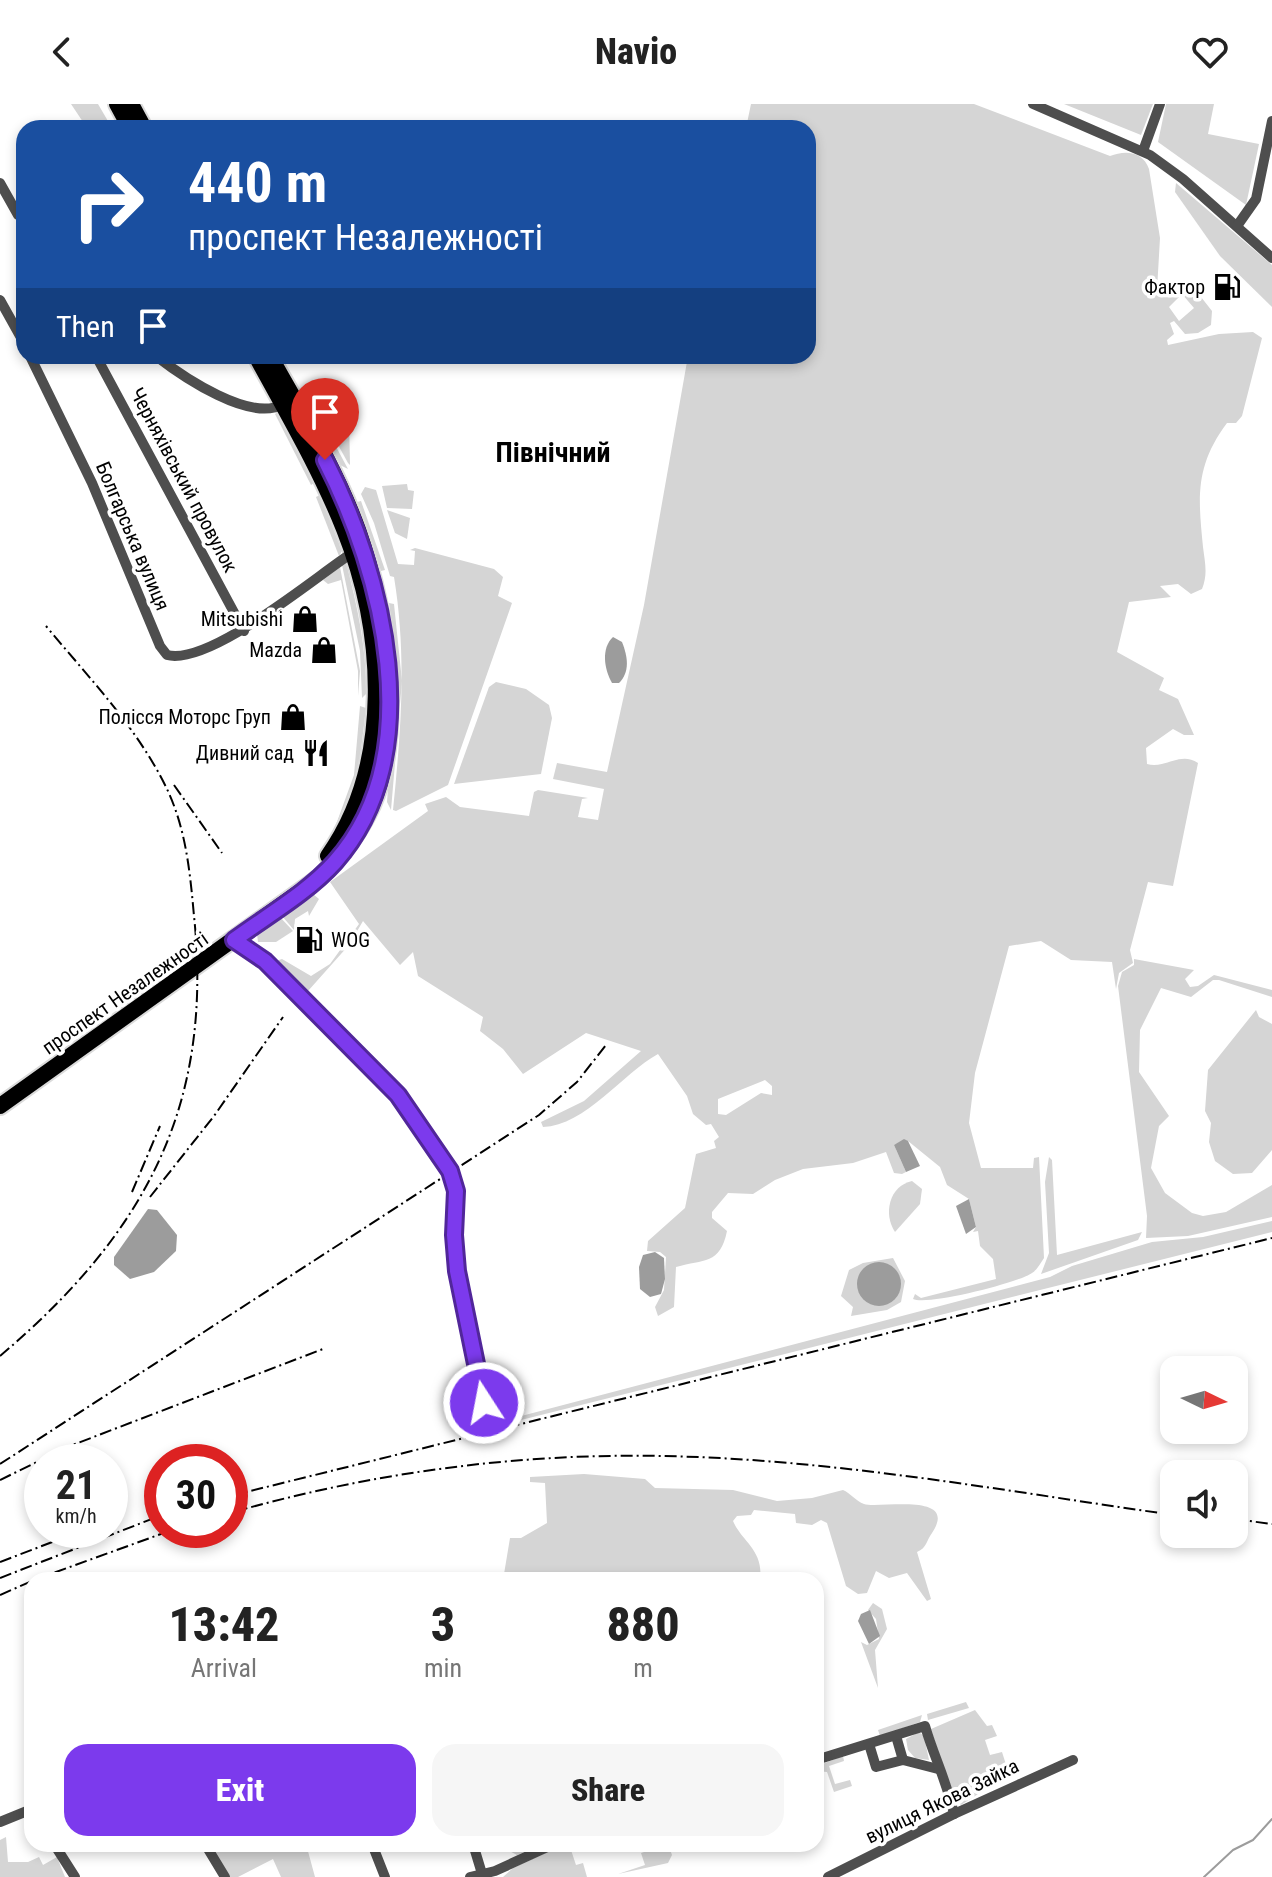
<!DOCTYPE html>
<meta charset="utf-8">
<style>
body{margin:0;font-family:"Roboto Condensed",sans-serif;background:#f6f6f6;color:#222;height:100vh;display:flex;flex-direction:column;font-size:30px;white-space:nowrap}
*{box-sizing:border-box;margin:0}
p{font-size:26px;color:#767676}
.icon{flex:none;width:44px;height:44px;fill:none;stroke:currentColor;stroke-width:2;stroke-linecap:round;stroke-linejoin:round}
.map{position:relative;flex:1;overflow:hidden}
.drawer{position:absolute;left:24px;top:1468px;width:800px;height:280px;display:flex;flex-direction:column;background:#fff;border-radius:24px;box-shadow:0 4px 12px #0003}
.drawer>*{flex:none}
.guide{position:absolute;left:16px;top:16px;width:800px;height:244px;border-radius:24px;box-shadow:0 4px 12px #0003;background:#1a4fa0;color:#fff;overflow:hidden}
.needle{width:52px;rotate:95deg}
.controls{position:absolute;left:1160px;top:1252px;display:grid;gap:16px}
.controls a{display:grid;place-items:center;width:88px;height:88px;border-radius:16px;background:#fff;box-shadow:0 4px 12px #0003;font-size:40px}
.speed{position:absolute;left:24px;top:1340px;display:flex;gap:16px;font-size:40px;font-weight:700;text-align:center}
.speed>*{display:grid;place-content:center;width:104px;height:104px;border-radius:50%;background:#fff;box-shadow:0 4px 12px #0003;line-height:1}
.speed small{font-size:20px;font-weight:400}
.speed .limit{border:12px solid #d22;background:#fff;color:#111}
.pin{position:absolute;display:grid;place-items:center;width:68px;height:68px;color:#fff;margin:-82px -34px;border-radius:50% 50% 50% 0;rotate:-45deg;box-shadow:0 0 8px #0007}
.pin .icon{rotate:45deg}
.me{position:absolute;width:88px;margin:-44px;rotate:349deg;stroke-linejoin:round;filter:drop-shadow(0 0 6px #0008)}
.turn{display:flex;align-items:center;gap:28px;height:168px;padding:0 40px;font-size:36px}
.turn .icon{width:104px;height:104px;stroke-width:2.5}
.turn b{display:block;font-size:56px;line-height:68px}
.then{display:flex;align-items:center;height:76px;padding:0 40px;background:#0003;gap:16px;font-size:30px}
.eta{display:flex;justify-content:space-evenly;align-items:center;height:136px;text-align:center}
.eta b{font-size:48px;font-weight:800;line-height:56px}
.primary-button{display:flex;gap:16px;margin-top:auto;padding:16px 40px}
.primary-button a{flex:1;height:92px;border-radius:24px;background:#7c3aed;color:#fff;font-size:32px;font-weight:800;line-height:92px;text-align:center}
.primary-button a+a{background:#f6f6f6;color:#222}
header{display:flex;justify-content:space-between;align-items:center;height:104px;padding:0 40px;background:#fff;font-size:36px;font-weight:800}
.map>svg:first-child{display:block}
</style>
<header><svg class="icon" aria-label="back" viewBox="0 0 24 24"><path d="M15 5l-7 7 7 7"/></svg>Navio<svg class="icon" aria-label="heart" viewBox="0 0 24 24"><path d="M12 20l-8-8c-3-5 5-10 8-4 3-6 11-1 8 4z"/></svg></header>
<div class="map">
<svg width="1272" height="1773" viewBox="0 0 1272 1773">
<rect width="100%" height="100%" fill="#fff"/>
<g fill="#d5d5d5" fill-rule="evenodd">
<path d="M71,0h27l14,24h-25z"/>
<path d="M751,0h223l136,52c15,-6 33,-5 39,13l11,69 -3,52 14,-5 23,3 18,23 -1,14 -13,8 -13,1 -11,-13 -4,2 4,11 -7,6 1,5 51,-11 34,-2 9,6 -20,78 -6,7h-9c-32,43 -29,74 -24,124 2,16 5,27 -1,42l-11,5 -13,-10 -18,2 11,11 -42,5 -12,50 47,26 -5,12 19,9 16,36h-10l-11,-6 -27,19 1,16c19,5 33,-13 51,-1l-25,123 -25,-4 -18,68 3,13 -14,10 -3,16 -4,-27 -41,-2 -30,-19 -32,5 -34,127 -6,50 12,45h52l1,-10 5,-1 5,101c-4,6 -7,12 -12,15 -14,10 -105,33 -119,26l2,-5 6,4 75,-19 -3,-20 -13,-13 -2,-15 -5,1 3,-5 -7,-28 -22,-14 -7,-18 -32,-26 -14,4 12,27 -4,2 -8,-1 -8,-21 -33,11 -50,6 -28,11 -22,14 -25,-1 -16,19v6l15,13c-7,34 -23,28 -51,36l-2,40 -16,9 -3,-9 9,-17 2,-33 -6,-5 -13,-1 1,-10 37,-33 11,-54 20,-6 -2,-7 5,-4 -8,-13 -5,1 -13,-11 -6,-18 -29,-42c-35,19 -73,72 -115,73l-2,-5 43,-21 57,-50 -55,-18 -63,41 -20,-25 -23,-18 3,-14 -65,-41 -5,-24 -13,13 -37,-44 -14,24 -41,46 -32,-30 6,-2 29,17 19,-12 29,-40 -29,-42 98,-71 -3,-7 21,-7 14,10 69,9 5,-24 4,-2 50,8 -6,1 -4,18 20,3 6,-31 -51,-10 4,-16 50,9 37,-167 44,-249h120v-228h-62zM1182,190l12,14 -15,13 -10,-14zM765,976l7,6v9l-11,-2 -35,22 -8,-1v-15z"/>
<path d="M1064,0h89l-12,31z"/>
<path d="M1166,0h48l-6,30 51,10 -13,61 -88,-63z"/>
<path d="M1176,79l96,82v42l-52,-51 -45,-64z"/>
<path d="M278,308l36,71 -3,2 -36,-71z"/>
<path d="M320,308l29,8 1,45 -2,-2z"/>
<path d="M312,309h6l30,56 -8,-4z"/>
<path d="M407,380l1,6 6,1 -2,18 -25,-1 -5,-22z"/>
<path d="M365,383l11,3 22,74 16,1 1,-14 -5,-1 5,-2 79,21 9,8 -5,19 14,7 -64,182 -52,26 -3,-1c8,-79 14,-154 1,-233l-4,-1 -16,-53 -13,-29z"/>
<path d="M320,391l22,56 -3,5 -23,-59z"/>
<path d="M361,397l24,69 -4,1 -24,-69z"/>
<path d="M387,406l23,8 -3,21 -12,-6z"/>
<path d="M346,458c11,43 21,87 20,132l-4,4 -2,-47 -18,-86z"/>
<path d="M340,463l20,104 -2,25v-25l-17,-91 -13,4 -5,-4z"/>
<path d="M389,499l5,1 8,77 -11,129 -4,-8 10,-136z"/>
<path d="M496,578l30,7 23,16 3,13 -11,56 -87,10 35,-97z"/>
<path d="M360,602l6,2 -8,68 -24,54 20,-55z"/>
<path d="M313,790l6,5 -10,17 -1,-5 -13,8 -1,11 -12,-14z"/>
<path d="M280,813l13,14 -17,11h-18l-1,-8z"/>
<path d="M1134,855l60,11 -9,9 5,8 8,-1 16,-11 58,15v7l-53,-17h-6l-22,17 -30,-9 -21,42 -1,42 30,44 -10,10 -8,42 14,25 27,20 11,3 23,-4 46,-27v32l-84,19 -42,2 1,-22 -29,-230 4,-14 12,-7z"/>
<path d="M1256,906l3,7 13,7v126l-20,23 -19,1 -18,-13 -6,-19 2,-19 -6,-12 3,-41z"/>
<path d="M1049,1053l3,3 5,95 85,-23 -4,8 -97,34 8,-21 -4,-71z"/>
<path d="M912,1077l10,8 -2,15 -25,28c-12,-18 -6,-46 17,-51z"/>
<path d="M1272,1117v11l-775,194h-14l567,-149 22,-11 80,-24 51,-5z"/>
<path d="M893,1154l12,23 -4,21 -14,8 -36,6 2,-9 -12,-11 8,-26 14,-7z"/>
<path d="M584,1370l61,5 10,9 78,2 44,11 35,-3 31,-8c7,3 13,11 21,14 14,5 96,-13 68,29 -6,8 -5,15 -15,19l14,47 -4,2 -20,-28 -18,5 -13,-7 -9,22 -9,1 -12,-8 -19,-63 -6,-3 -9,5 -16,-2 -1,-9 -41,-4 -3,5 -14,1 -4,5c9,21 31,29 27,59h-257l7,-42h11l26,-15 -2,-40 -15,-1v-5z"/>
<path d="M873,1499l9,6 5,20 -12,21 3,38 -17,-46 6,3 12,-6 -3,-20 -8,-9z"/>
<path d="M966,1598l3,6 -41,12 -1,-6z"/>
<path d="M975,1606l12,16 5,-1 5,11 -12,4 5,15 12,-3 7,22 -48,31c-7,-5 -26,-63 -30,-76z"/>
<path d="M922,1611l-2,7 -40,14 -2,-6z"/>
<path d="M919,1628l5,4 5,24 -14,-2 -7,-8 -2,-11z"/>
<path d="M843,1652l1,5 -15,5 6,18 15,-4 2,6 -18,6 -7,-20 -10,-1v-5z"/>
<path d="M6,1733l2,25h20l11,-5 4,8 14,-8 8,20h-65v-37z"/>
<path d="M210,1740h96l9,33h-34l-8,-18 -35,18h-8z"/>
<path d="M496,1740h48l-27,11z"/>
<path d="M565,1740h4l7,21 7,-2 4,14h-84l10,-9z"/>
<path d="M668,1740l4,11 -4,8 -50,11 27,-9 -4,-12z"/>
</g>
<g fill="#9c9c9c">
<path d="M613,533l9,5c6,15 8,30 -3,41h-7c-8,-14 -11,-35 1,-46z"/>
<path d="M904,1035l4,2 12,25 -14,6 -12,-27z"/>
<path d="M969,1095l7,28 -10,7 -10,-28z"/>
<path d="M148,1105l9,1 20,25 -1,16 -22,21 -24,7 -16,-14v-8z"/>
<path d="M655,1148l9,6 1,21 -4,15 -11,3 -10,-8 -1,-22 4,-12z"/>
<circle cx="879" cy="1180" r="22"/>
<path d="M870,1506l10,26 -11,8 -11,-23 3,-7z"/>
</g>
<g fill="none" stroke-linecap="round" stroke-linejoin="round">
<path stroke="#9c9c9c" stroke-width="2" d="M1204,1773l29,-27 20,-10 19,-21"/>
<g stroke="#dbdbdb" stroke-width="20">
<g id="primary">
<path d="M117,0l13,24"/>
<path d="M131,0l13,24"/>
<path d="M256,252c31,57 64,113 88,173 41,103 49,235 -16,327"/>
<path d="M0,1002l319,-228c22,-21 40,-45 53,-73 34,-78 13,-198 -14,-275 -22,-61 -57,-118 -88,-174"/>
</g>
</g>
<g stroke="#4e4e4e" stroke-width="10">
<path d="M1033,0l117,51 33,24 89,79"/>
<path d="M1143,47l17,-47"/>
<path d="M0,79l18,32"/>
<path d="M1237,122l19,-27 16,-78"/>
<path d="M0,196l24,43"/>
<path d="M30,252l62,127 68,163 7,9c43,11 148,-78 185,-102"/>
<path d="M96,252l148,275"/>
<path d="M156,252c27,21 95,67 127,48"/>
<path d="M232,834c56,35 201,181 222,242 7,23 -2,50 1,74 5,46 19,92 26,138l8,17"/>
<path d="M896,1632l7,24"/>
<path d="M869,1640l7,23 27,-7 35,9"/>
<path d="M816,1656l109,-34c9,31 22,56 29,88"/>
<path d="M0,1718l32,-13"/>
<path d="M54,1740l21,33"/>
<path d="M205,1740l20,33"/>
<path d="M372,1740l13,33"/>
<path d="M473,1740l10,33"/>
<path d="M470,1773l25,-6 59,-27"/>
<path d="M828,1773l126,-63 119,-54"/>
</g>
<use href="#primary" stroke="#000" stroke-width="16"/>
<g stroke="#000" stroke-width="2" stroke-dasharray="12 4 2 4" stroke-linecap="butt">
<path d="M174,681l48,68"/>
<path d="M132,1088l28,-66"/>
<path d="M150,1093l64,-81 69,-99"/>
<path d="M0,1252c143,-121 214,-248 194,-440 -4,-44 -8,-88 -28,-129 -30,-61 -77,-109 -120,-161"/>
<path d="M0,1360l539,-349 38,-33 29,-37"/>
<path d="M0,1376l70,-34 253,-97"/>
<path d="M230,1392l1042,-258"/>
<path d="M230,1409c140,-40 286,-60 432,-57 171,3 342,35 512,59"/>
<path d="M1234,1415l38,5"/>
<path d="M0,1458l55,-21"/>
<path d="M0,1474l162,-63"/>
<path d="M34,1476l138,-50"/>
<path d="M0,1491l32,-14"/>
</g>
</g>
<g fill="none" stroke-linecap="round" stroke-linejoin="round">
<g stroke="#51269a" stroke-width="20">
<path id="route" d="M325,356c58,113 105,295 10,402 -28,31 -67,53 -101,78l31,21 133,134 52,76 6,20 -2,44 3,36 27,132"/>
</g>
<use href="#route" stroke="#7c3aed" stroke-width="14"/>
</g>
<defs>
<g id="fuel-bare" transform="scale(2.16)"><path d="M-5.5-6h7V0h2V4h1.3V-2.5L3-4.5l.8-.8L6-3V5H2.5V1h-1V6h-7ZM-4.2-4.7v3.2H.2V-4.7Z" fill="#000" stroke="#fff" stroke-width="2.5" paint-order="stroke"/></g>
<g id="shop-bare" transform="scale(2.16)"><path d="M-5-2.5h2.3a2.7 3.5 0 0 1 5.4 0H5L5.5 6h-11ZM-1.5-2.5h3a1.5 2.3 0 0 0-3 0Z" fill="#000" stroke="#fff" stroke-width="2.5" paint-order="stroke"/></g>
<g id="restaurant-bare" transform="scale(2.16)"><path d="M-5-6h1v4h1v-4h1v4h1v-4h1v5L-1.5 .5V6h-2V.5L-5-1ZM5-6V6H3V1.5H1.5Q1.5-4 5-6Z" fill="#000" stroke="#fff" stroke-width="2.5" paint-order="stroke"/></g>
</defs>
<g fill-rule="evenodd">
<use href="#fuel-bare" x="1227" y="183"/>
<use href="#shop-bare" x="305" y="515"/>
<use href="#shop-bare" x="324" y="546"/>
<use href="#shop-bare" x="293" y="613"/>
<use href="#restaurant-bare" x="316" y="649"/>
<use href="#fuel-bare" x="309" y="836"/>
</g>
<g text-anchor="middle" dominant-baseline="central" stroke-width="7" stroke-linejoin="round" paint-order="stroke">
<g font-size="20" fill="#000" stroke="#fff" text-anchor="end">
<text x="1205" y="183">Фактор</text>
<text x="283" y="515">Mitsubishi</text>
<text x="302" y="546">Mazda</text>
<text x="271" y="613">Полісся Моторс Груп</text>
<text x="294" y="649">Дивний сад</text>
<text x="331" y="836" text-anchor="start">WOG</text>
</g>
<g font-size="20" fill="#000" stroke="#fff">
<text transform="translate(184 376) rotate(62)">Черняхівський провулок</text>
<text transform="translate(133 432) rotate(67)">Болгарська вулиця</text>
<text transform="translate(125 889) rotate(-35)">проспект Незалежності</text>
<text transform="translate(942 1697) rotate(-26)">вулиця Якова Зайка</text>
</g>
<g font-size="28" font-weight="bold" fill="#000" stroke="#fff">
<text x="553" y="348">Північний</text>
</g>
</g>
</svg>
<div class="controls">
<a><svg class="needle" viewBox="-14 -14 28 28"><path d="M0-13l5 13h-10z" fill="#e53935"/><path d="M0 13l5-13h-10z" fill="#767676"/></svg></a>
<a><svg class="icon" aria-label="sound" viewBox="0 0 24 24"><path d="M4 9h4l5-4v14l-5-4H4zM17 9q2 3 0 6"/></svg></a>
</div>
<div class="speed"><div>21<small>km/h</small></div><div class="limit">30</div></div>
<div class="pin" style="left:325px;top:356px;background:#d93025"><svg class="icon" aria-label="arrive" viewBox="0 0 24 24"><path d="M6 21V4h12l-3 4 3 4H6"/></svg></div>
<svg class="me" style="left:484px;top:1299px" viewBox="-20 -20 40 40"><circle r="17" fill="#7c3aed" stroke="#fff" stroke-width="3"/><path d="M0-11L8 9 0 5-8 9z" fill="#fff"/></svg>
<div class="guide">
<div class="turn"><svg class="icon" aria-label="right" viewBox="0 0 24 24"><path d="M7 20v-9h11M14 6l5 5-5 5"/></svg><div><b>440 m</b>проспект Незалежності</div></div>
<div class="then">Then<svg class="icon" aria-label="arrive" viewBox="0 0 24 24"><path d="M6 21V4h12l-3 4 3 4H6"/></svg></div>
</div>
<section class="drawer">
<div class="eta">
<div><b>13:42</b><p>Arrival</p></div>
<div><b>3</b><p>min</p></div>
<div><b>880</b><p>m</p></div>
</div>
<div class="primary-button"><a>Exit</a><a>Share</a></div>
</section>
</div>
